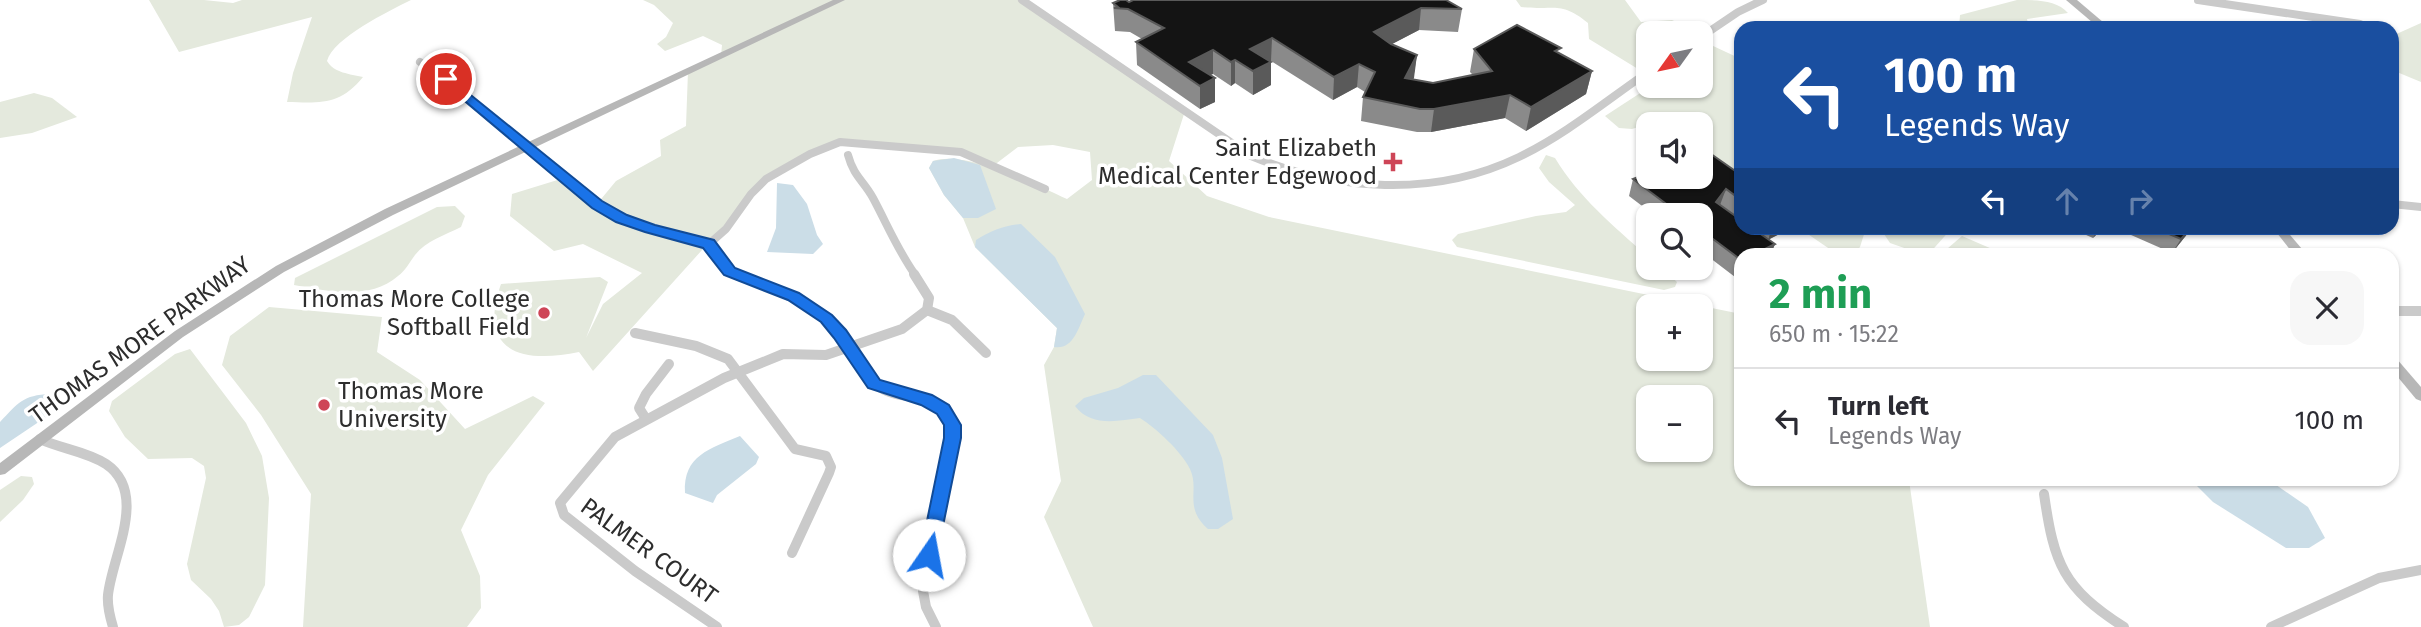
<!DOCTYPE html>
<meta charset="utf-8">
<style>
body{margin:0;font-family:"Fira Sans",sans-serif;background:#f7f7f7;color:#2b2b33;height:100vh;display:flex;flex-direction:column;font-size:26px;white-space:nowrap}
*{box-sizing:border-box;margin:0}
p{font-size:23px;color:#7c7c81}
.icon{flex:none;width:38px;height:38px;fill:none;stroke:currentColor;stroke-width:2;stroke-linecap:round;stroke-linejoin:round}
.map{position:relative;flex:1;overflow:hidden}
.sheet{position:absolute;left:1734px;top:248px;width:665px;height:238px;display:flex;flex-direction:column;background:#fff;border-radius:21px;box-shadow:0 2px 5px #0004}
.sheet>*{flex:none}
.guide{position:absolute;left:1734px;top:21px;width:665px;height:214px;border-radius:21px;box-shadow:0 2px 5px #0004;background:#1a4fa0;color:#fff;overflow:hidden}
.needle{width:46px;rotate:237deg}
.fabs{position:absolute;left:1636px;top:21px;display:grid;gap:14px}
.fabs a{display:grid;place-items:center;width:77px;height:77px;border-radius:14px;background:#fff;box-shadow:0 2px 5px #0004;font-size:35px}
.pin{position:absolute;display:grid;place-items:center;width:60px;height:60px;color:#fff;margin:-30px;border:4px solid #fff;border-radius:50%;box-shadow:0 2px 7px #0007}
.me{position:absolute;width:77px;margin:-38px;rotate:12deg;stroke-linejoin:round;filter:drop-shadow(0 0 5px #0008)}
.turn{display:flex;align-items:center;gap:24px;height:147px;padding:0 35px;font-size:32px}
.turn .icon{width:91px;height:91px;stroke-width:2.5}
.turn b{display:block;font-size:49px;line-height:60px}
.lanes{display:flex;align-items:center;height:66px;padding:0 35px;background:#0003;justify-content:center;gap:35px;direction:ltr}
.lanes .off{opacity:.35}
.round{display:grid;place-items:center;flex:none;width:74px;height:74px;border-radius:21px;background:#f7f7f7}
.overview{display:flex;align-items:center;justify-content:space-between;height:119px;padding:0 35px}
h1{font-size:42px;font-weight:700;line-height:52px;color:#1e9e55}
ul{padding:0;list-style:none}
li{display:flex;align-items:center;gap:21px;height:105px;padding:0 35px;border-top:2px solid #e1e1e2}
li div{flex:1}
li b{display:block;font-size:26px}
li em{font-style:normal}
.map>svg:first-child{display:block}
</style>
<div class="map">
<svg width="2421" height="627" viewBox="0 0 2421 627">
<rect width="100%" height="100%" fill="#fff"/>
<g fill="#e4e9dd" fill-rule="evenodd">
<path d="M149,0h55l29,3 9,-3h169c-22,11 -78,38 -84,61 7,12 23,13 36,16 -23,28 -41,26 -76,25l6,-29 19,-56 -133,35z"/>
<path d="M643,0h379l163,111 -16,50 38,35 62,21 472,97v166h168l21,147h-837l-49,-110 17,-36 -17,-116 10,-18 3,-19 -82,-81 -12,-29 -19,-23 -15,-27 4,-7c34,-11 101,23 134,38l25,-19 -2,-28 -37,-7 -35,2 -25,19 -16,-9 -137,-15 -74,37 -173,192 -14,-19c-57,12 -102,0 -78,-68l99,-7 8,5 -22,56 17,-34 39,-31 -59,-29 -29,7 -44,-35 2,-22 52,-16 33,26 19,-23 45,-25 -1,-16 26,-14 2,-55 33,-15 1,-11 -19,-9 -38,15 -8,-7 9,-7 7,-14 -19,-18zM1648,306h53v53h-53zM1648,397h53v53h-53z"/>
<path d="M1516,0h109l16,22 31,-2 23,11 -47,2v29l-10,7 -49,-30 -1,-16c-28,-23 -36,-12 -67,-16z"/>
<path d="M2017,0c20,0 40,0 51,13l-41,6 2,9h-70l1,-13z"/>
<path d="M2421,23v59l-29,-12v-34z"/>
<path d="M1711,45l30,14v128l-40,-33v-30h-53l-16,5 -13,-1 -14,-12 46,-30h50v-34z"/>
<path d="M34,93l18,5 25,19 -45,16 -32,5v-36z"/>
<path d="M1546,155l9,3c24,40 59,68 93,99v11h13l16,14 -2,5 -11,3 -207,-43 -5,-7 6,-6 78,-18 30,-4 9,-7 -26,-23 -10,-14z"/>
<path d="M455,206l10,10 -4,11c-16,8 -35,14 -46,28 -6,8 -9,15 -17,21 -29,25 -70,15 -104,9l1,-7 142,-71z"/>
<path d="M1799,228h67l-6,19 -5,6 -21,-1z"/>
<path d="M1880,228h72l-25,28 -37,-13z"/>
<path d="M1962,236l44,19h-66z"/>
<path d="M269,307l113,10 -5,35 43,28 45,49 68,-33 12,7 -57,72 -27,55 19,46 1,32 -14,19h-164l8,-133 -50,-79 -39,-50 8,-29z"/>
<path d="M190,349l56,74 16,33 7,42 -4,87 -16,32 -10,8 -15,2 -5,-16 -8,-12 -20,-19 -4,-16 19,-86 -2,-12 -12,-8 -44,1 -23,-22 -16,-26 3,-10 63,-47z"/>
<path d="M21,476l11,1 2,7 -11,16 -23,22v-32z"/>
</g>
<g fill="#cbdde7">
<path d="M954,158l26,7 16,44 -18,9h-15l-19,-23 -15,-27 4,-7z"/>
<path d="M777,183l16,2 14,19 10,31 6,9 -10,10 -46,-2 9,-24z"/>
<path d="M1021,224l34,33 30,57c-7,15 -12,36 -31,33l3,-19 -82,-81 1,-7c14,-9 29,-15 45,-16z"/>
<path d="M1143,375h13l57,60 9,23 11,61 -15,10h-10c-25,-22 -8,-39 -18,-60 -9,-18 -33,-40 -50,-51 -23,3 -49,9 -65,-12l9,-8 34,-10z"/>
<path d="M50,394l11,7 -3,8 -58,39v-26c18,-19 23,-27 50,-28z"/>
<path d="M740,436l19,21 -3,7 -39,31 -4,8 -28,-10c-2,-38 25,-44 55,-57z"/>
<path d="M2191,480h78l39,27 17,31 -16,10h-23l-73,-46z"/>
</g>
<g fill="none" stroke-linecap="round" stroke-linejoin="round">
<g stroke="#cacaca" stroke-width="8">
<path d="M1022,0l229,156c85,35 183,42 268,1 46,-22 87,-56 129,-85"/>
<path d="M2198,0l162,24"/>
<path d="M1701,37l37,-25 25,-12"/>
<path d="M420,62l26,17 151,126 53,24 59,15 20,28 10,4"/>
<path d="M848,155c6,22 15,25 25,43 14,26 25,53 43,78"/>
<path d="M2392,204l29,3"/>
<path d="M709,244l17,-15 25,-35 15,-15 44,-25 30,-12 121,10 84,37"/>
</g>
<g stroke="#cacaca" stroke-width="10">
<path d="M734,274c39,15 81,27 107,61 11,15 20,38 34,49 31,24 68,-3 77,54l-29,153 3,16 10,20"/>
<path d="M927,310l25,10 34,33"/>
<path d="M2392,311h29"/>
<path d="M635,333l61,13 32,13 67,90 31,7 5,11 -2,6 -37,80"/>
<path d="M646,419l-7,-11 7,-14 23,-30"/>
<path d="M40,439c21,10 46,12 66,25 43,29 6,92 2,131 -1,11 2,22 5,32"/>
<path d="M2044,494c10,70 19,94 80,133"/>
<path d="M717,627l-82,-56 -71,-56 -4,-12 55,-66 109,-59 59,-24 43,1 76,-26 25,-19 2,-12 -15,-24"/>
<path d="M2271,627l108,-49 42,-8"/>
</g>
<g fill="#b7b7b7" fill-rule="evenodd">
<path d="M833,0h12l-452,215 -109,57 -101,65 -178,137 -5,1v-12l175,-132 101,-65 109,-57z"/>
<path d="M2066,0h11l33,28h-11z"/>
<path d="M2273,228h11l24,28h-13z"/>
<path d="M2392,357l4,1 25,29v14l-5,-2 -24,-29z"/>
</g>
</g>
<g fill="#8a8a8a">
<path d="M1446,0l16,9 -4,23 -39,-2 -27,14 25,11 -4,24 20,4 40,-8 -3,-3 4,-23 86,5 32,17 -6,23 -60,37 -21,-13 -74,14h-14l-56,-11 2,-24 2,-5 -8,-5 -24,13 -62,-39v24l-18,10 -18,-12 -4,3 -18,-12 -4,1 6,27 -15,7 -63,-44 -1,-23 6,-3 -12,-7 -15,-1 -2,-28 16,-1z"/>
<path d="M1741,175v53h49l-1,1 -20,10 6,5 -5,12h-29v18l-6,3 -34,-26v-36h-47l-25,-19 4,-17z"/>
<path d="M2070,228h33l-10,10z"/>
<path d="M2124,228h68l-20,25 -50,-22z"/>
</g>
<g fill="#5a5a5a">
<path d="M1421,8l-2,22 -48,25 3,-23z"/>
<path d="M1272,38l-1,23 -19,10 -2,-22z"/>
<path d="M1213,50v24l-19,8 -5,-20z"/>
<path d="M1417,55l-3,23 -12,24 3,-24z"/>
<path d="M1235,60v23l-4,3v-24z"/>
<path d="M1271,62v23l-18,10v-24z"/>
<path d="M1359,64l-2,23 -24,13 1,-23z"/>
<path d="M1592,71l-6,23 -60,37 5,-24z"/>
<path d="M1215,78v24l-15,7v-23z"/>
<path d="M1510,95l-5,23 -74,14 3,-23z"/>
<path d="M1726,189l-6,16 -4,-3z"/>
<path d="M1772,228h18l-1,1 -21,11z"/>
<path d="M2099,228h4l-10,10z"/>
<path d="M2191,228h1l-20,25 9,-14z"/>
<path d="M1775,244l-5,12h-19z"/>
<path d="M1741,260v14l-6,3z"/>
</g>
<g fill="#141414" stroke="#5a5a5a" stroke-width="2">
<path d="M1120,0h6l3,2 4,-2h313l16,9 -41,-1 -47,24 17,12 26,11 -12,23 28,5 59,-12 -18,-22 43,-24 44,23 -6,3 37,20 -61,36 -21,-12 -76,14h-14l-57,-12 12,-25 -16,-8 -25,13 -62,-39 -22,11 21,13 -18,9 -18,-11 -4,2 -18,-12 -24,12 26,16 -15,8 -64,-44 28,-14 -36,-19 -14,-1 4,-1 -5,-4z"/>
<path d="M1701,147l40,28v25l-15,-11 -10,13 25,18v8h11l23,16 -24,12h-10v4l-40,-30v-15h-20l-48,-36 15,-6v4h53z"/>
<path d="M2155,228h36l-10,11z"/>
</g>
<path fill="#1a73e8" stroke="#114b97" stroke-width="2" d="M446,75l156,126 25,14 28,10 59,15 21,28 64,25 33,22 14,15 34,50 52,15 17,10 12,20v13l-25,122 -7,2 -7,-2 -2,-5 24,-117v-13l-7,-11 -16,-9 -53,-17 -34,-50 -13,-16 -33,-22 -64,-25 -21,-27 -58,-16 -29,-10 -24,-14 -150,-126v-5z"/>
<g fill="#ce4557" stroke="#fff" stroke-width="2.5">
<path d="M1389.5 151.5h7v7h7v7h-7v7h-7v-7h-7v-7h7z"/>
<circle cx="544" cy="313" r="7"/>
<circle cx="324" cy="405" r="7"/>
</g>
<g text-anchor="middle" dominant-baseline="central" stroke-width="7" stroke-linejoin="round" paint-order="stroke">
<g font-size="24" fill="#2d2d2d" stroke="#fff" text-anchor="end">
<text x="1377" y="148">Saint Elizabeth<tspan x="1377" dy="28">Medical Center Edgewood</tspan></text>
<text x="530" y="299">Thomas More College<tspan x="530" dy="28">Softball Field</tspan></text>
<text x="338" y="391" text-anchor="start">Thomas More<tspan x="338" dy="28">University</tspan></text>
</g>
<g font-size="24" fill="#2d2d2d" stroke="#fff">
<text transform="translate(140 340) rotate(-36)">THOMAS MORE PARKWAY</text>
<text transform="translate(649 551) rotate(36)">PALMER COURT</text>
</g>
</g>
</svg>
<div class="fabs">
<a><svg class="needle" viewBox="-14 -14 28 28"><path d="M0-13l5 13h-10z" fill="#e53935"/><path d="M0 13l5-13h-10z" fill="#7c7c81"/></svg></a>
<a><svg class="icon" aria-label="sound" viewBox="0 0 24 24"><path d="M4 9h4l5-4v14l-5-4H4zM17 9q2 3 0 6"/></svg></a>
<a><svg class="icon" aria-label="search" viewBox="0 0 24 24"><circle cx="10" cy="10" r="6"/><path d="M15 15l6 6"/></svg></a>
<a>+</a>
<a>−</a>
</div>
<div class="pin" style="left:446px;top:79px;background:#d93025"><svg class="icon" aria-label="arrive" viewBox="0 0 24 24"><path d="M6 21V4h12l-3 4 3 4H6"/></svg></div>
<svg class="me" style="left:929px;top:555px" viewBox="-20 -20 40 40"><circle r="19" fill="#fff"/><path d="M0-13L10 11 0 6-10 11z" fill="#1a73e8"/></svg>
<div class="guide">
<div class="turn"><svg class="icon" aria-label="left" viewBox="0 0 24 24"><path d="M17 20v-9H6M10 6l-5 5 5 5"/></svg><div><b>100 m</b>Legends Way</div></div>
<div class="lanes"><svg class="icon" aria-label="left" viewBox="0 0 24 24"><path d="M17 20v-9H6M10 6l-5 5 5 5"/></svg><svg class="icon off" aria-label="ahead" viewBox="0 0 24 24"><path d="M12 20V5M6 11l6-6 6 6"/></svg><svg class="icon off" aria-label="right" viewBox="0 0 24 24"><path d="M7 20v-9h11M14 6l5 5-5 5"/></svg></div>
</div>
<section class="sheet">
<div class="overview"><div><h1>2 min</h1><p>650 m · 15:22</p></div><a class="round"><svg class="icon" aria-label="close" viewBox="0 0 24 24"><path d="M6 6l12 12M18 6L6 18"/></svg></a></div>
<ul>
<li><svg class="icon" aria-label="left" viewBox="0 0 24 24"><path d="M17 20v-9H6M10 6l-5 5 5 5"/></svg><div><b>Turn left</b><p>Legends Way</p></div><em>100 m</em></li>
</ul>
</section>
</div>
